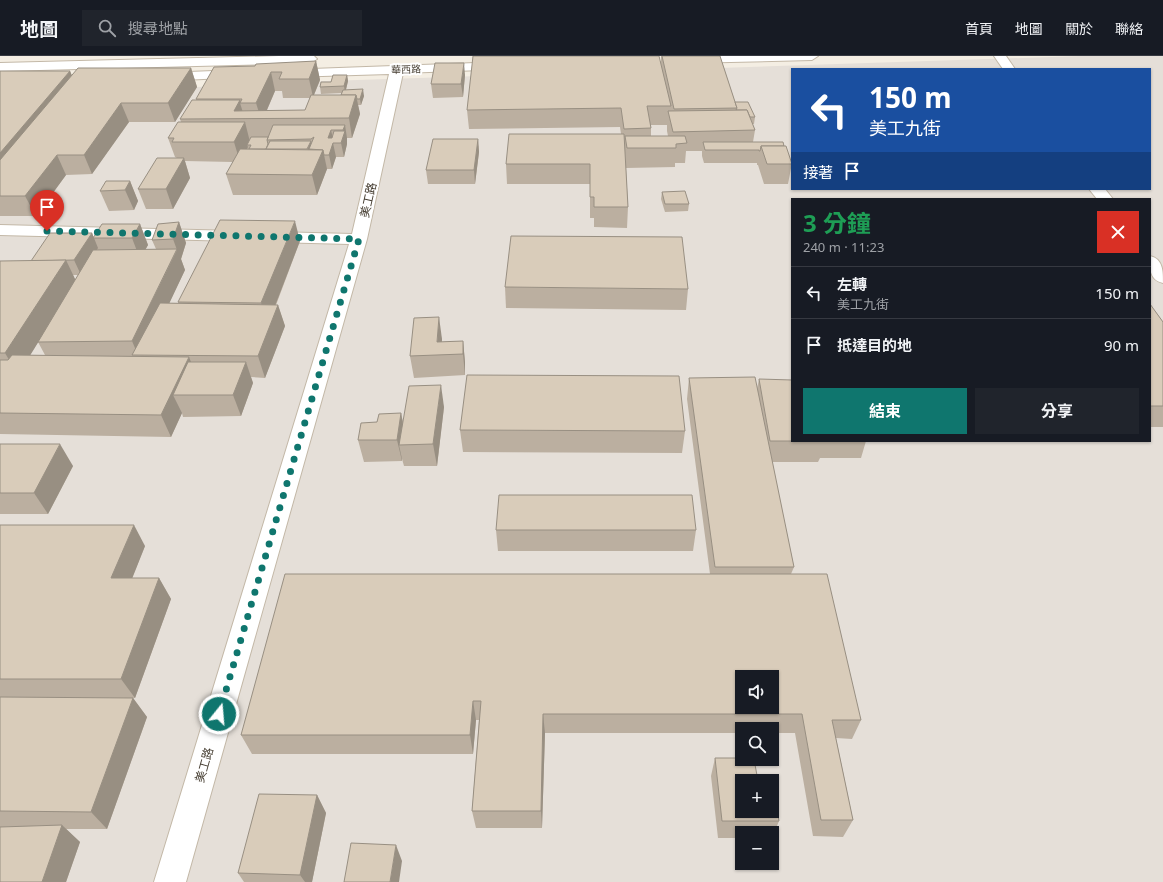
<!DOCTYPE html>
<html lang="zh-TW">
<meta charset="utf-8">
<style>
body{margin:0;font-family:"Noto Sans","Noto Sans TC",sans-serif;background:#20242c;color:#f1f3f6;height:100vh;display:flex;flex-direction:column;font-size:15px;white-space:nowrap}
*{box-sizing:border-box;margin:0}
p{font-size:13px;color:#9ea1a6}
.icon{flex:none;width:22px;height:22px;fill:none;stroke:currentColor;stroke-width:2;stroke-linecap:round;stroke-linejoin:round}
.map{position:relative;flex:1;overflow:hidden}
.sheet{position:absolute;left:791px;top:142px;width:360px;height:244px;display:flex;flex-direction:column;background:#171b24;border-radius:0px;box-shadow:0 1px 3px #0004}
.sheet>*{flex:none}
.guide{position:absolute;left:791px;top:12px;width:360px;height:122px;border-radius:0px;box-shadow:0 1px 3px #0004;background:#1a4fa0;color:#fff;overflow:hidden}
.buttons{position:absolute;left:735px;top:614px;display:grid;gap:8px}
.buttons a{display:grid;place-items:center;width:44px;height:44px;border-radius:0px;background:#171b24;box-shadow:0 1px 3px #0004;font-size:20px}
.pin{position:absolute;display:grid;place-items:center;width:34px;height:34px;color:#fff;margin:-41px -17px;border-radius:50% 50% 50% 0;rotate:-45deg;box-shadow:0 0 4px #0007}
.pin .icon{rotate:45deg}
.me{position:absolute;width:44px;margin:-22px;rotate:17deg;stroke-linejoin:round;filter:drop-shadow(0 0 3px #0008)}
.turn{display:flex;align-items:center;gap:14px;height:84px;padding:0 12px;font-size:18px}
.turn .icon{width:52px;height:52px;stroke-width:2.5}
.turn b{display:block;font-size:28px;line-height:34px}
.then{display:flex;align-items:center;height:38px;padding:0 12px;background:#0003;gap:8px;font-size:15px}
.round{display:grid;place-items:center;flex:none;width:42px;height:42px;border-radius:0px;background:#20242c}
.head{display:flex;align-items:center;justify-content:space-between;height:68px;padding:0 12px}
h1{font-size:24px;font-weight:700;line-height:30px;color:#1e9e55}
.cta{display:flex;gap:8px;margin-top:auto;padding:8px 12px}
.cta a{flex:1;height:46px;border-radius:0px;background:#0f766e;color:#fff;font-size:16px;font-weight:700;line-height:46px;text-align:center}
.cta a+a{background:#20242c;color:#f1f3f6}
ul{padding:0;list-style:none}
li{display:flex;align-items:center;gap:12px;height:52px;padding:0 12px;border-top:1px solid #363941}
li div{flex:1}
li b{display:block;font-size:15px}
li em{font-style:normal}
header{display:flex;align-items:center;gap:24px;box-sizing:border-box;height:56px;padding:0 20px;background:#171b24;border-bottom:1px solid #363941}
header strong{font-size:19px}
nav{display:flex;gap:22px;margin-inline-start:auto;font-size:14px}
.search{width:280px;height:36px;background:#20242c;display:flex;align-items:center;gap:10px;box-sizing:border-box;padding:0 14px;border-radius:0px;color:#9ea1a6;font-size:15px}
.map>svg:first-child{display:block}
</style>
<header>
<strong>地圖</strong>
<div class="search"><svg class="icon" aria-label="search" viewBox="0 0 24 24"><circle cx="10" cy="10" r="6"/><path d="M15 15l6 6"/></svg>搜尋地點</div>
<nav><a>首頁</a><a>地圖</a><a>關於</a><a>聯絡</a></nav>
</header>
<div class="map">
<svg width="1163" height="826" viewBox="0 0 1163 826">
<rect width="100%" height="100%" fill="#f4eee3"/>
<path fill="#e5dfd8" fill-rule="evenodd" d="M1081,0h82v826h-1163v-790l86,-5h111l99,-5zM792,13h358v120h-358zM792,143h358v242h-358zM742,621h30v30h-30zM742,673h30v30h-30zM742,725h30v30h-30zM742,777h30v30h-30z"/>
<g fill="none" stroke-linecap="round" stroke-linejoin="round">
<g stroke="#c3b8a7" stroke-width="2">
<g id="minor">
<path d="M279,0h35l3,3 -6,4 -311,8v-8z"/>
<path d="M691,0h127l-6,4 -126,3 -1,-3 1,-3z"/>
<path d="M994,0h12l9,13h-12z"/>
<path d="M503,6l6,4 -1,3 -105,4 -36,166 -181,643h-32l195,-638 -349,-9v-10l352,9 37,-160 -100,3 -7,-4 2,-3z"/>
<path d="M239,14l7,4 -2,3 -81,4 -7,-4 7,-4z"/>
<path d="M1089,133h16l8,10h-16z"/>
<path d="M1150,200c13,3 13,15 13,27 -14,-3 -13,-15 -13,-27z"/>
</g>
</g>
<use href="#minor" fill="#fff" fill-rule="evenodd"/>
</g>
<g fill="#bbafa0" fill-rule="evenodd">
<path d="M661,0h59l15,46 20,15 -1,7h-2l3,6 -2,12 31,4 8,17 -4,21h-24l-6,-19h-1v-2h-53l-2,-7v-5h-16l-1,12h-10v4l-49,1 2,39 -1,21 -33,-1v-9h-4v-34h-83l-1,-20 115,-30 -1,-7 -151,2 -2,-19 194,-49zM651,69h16v6l1,5h-17z"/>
<path d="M316,5l4,19 -6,15h27l1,-2 -21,1 -1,-7 27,-12 1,6 -2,9 18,6 -3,9h-3l2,9 -8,24h-5v6l-3,13h-8l-4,12h-5l-10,26h-84l-7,-21 7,-12 -48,-1 5,17 -17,31h-27l-8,-20 39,-31 -2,-1 -7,-19 13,-16 -1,-3 16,-19v-1l59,-33zM275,35h7l1,7h27l-5,12h-38z"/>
<path d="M191,12l6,19 -22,35h-46l-37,52 -26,1 -30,41h-36v-145h70l2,5z"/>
<path d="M465,19l-2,22 -30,1 -2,-14z"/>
<path d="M478,83l1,13 -4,32h-47l-2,-14z"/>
<path d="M130,125l8,20 -4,9 -25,1 -9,-20z"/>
<path d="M662,136l27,12 -1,7 -23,1 -4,-13z"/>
<path d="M179,166l7,21 -5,16 4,11 -16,33h9v-1l122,-61 -24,64h2l7,21 -20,52 -14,-1 2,6 -12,33 -58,1 -1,-4 -11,24 -171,-3v-173h31l61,-28 2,5 46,-14 8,21 -3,5 11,-1 -4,-9zM73,219h5l-3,5zM38,286l7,13h-15z"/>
<path d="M505,231l183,2 -2,21 -180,-2z"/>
<path d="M1150,248l13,18v105h-13z"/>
<path d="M442,283v3l21,-1 2,21v13l-51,3 -4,-22z"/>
<path d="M689,322l68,11 2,-10 33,62h74l-5,17h-41l-2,4h-46l22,105 -3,7 70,146 -9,19 -16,-1 17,82 -10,17 -30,-1 -18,-103h-23v-4h-30v4h-197l-3,95h-66l-4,-17 7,-91h-3l-3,34h-221l-11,-19 469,-161 -23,-175z"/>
<path d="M444,351l-7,59h-33l-2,-7v2l-38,1 -6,-22 19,-18 24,-9 2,9z"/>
<path d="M460,374l225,1 -3,22 -219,-1z"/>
<path d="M0,388l73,22 -25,48h-48z"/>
<path d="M0,469l145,21 -13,32h27l12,21 -36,99h-2l14,19 -40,112h-41l14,13 -14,40h-66z"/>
<path d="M496,474h200l-3,21h-195z"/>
<path d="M715,702l27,23 37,40 -7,17v-5h-30v5h-24l-7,-62z"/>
<path d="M317,739l9,18 -14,69h-68l-6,-9z"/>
</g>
<g fill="#988f82">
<path d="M316,5l4,19 -7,17 -4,-18z"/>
<path d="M464,7l1,12 -2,22 -2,-13z"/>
<path d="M191,12l6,19 -22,35 -7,-19z"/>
<path d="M70,15l8,19 -78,95v-32z"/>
<path d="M271,16l4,19 -12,28h-2l-5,-16z"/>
<path d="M347,19l1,6 -3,12 -1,-7z"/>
<path d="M363,33l1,7 -3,9 -1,-6z"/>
<path d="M356,39l4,19 -8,24 -3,-20z"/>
<path d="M240,44l1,3h-1l5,16 -11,-8z"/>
<path d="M121,47l8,19 -37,52 -8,-19z"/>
<path d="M245,66l5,20 -3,3 1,2 -8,15 -6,-20z"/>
<path d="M345,69l2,13v6l-3,13 -3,-14 3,-9 -1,-4z"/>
<path d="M331,74l3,13h-1l3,14 -4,12 -3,-14 -1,-17z"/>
<path d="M478,83l1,13 -4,32 -1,-14z"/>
<path d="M311,85l3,13 -8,-1z"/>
<path d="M323,94l4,19 -10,26 -5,-20z"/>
<path d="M57,99l9,20 -30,41 -11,-20z"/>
<path d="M184,102l6,20 -17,31 -7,-20z"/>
<path d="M130,125l8,20 -4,9 -9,-20z"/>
<path d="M295,165l5,20 -32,83 -7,-21z"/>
<path d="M179,166l7,21 -5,16 4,11 -40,85h-7l-6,-14 45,-91 -4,-11z"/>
<path d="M140,168l8,21 -8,14 -8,-21z"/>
<path d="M92,177l6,15 -17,27 -7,-15z"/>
<path d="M66,204l10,21 -58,94 -13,-22z"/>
<path d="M278,249l7,21 -20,52 -7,-22z"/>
<path d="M439,261l3,22 -1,16 -4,-13z"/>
<path d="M463,285l2,21v13l-2,-21z"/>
<path d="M189,301l9,22 -25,16 9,18 -11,24 -10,-22z"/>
<path d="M246,306l7,21 -12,33 -8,-21z"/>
<path d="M441,329l3,22 -7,59 -4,-22z"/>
<path d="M401,357l4,22 -6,10 3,14v2l-5,-21z"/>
<path d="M60,388l13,22 -25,48 -14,-21z"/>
<path d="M134,469l11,21 -21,53 -13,-21z"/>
<path d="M159,522l12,21 -36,99 -14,-19z"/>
<path d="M133,642l14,19 -40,112 -16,-17z"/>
<path d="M473,645l3,19 -3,34 -3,-19z"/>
<path d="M543,658l2,19 -3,95 -1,-17z"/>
<path d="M317,739l9,18 -14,69h-7l-5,-7z"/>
<path d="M62,769l18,17 -14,40h-24z"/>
<path d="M396,789l6,16 -3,21h-9z"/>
</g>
<g fill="#d9ccba" stroke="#988f82" fill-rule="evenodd">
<path d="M473,0h186l12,50h-24l4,22 -27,1 -3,-21 -154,2z"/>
<path d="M662,0h58l17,52 -63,1z"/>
<path d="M316,5l-7,18h-30l3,-7h-11l-15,31h-16l2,-4h-46l18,-32 41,-1 1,-2z"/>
<path d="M435,7h29l-3,21h-30z"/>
<path d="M78,12h113l-23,35h-47l-37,52h-27l-32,41h-25v-36z"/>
<path d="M0,15h70l-70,82z"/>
<path d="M333,19h14l-3,11 -24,1 1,-5h10z"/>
<path d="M363,33l-3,10h-3l-1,-4h-15l2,-5z"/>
<path d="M311,39h45l-7,23 -169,1 12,-19h48l-6,11 71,-1z"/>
<path d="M735,46h13l7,15h-5l-3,-7h-11l1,-2z"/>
<path d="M747,54l8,20 -82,2 -5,-21z"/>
<path d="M178,66h67l-11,20h-62l2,-4h-6z"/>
<path d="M273,69h72l-2,5h-12l-3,8h4l2,-7h11l-4,12h-8l-4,12h-5l-1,-5 -14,-1 5,-12 -3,2 -44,1z"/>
<path d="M509,78h115l4,73h-34v-10h-4v-33h-84z"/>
<path d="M625,80h60l2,7 -11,1v4h-49z"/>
<path d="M251,81h17l-1,3 1,4 -2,5h-17l2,-4h-4z"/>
<path d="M433,83h45l-4,31h-48z"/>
<path d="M270,85h41l-4,8h-41z"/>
<path d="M703,86h80l1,4h-23l-1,5h-1v-1h-54z"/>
<path d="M761,90h25l6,18h-25z"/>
<path d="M240,93l83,1 -11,25 -86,-1z"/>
<path d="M157,102h27l-18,31h-28z"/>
<path d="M106,125h24l-5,9 -25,1z"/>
<path d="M685,135l4,13h-24l-3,-12z"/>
<path d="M220,164l75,1 -34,82 -83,-1z"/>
<path d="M179,166l-6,17 -21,1 6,-16z"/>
<path d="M102,168h38l-8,14h-39z"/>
<path d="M50,177h42l-18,27 -43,1z"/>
<path d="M511,180l171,1 6,52 -183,-2z"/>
<path d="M177,193l-45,92 -94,1 55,-92z"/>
<path d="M66,204l-61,93h-5v-92z"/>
<path d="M160,247l118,2 -20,51 -126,-1z"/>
<path d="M1150,248l13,18v84h-13z"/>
<path d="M439,261l-2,25 26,-1v13l-53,2 4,-38z"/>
<path d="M12,299l177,2 -28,58 -161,-2v-53h8z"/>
<path d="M188,306h58l-13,33h-60z"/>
<path d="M467,319l212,1 6,55 -225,-1z"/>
<path d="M755,321l39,190h-79l-26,-189z"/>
<path d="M759,323l33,1v61h-22z"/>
<path d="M441,329l-8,59 -34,1 10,-59z"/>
<path d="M401,357l-4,27h-39l3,-17 16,-1 2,-8z"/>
<path d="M0,388h60l-26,49h-34z"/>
<path d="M499,439h193l4,35h-200z"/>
<path d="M0,469h134l-23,53h48l-38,101h-121z"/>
<path d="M285,518h542l34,146h-29l21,100h-32l-19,-106h-259l-2,97h-69l9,-110h-8l-3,34h-229zM742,621h30v30h-30z"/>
<path d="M0,641l133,1 -42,114 -91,-1z"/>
<path d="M715,702h27v1h12l4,22h-16v30h30v-11h3l4,21h-57z"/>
<path d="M259,738l58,1 -17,80 -62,-2z"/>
<path d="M62,769l-20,57h-42v-55z"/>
<path d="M351,787l45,2 -6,37h-46z"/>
</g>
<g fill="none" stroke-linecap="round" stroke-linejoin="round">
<path stroke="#0f766e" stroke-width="7" stroke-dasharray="0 12.6" d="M47,175l312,8 -140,475"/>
</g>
<g text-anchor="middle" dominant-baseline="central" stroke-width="4" stroke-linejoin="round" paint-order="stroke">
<g font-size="10" fill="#463e32" stroke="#fff">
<text transform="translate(406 13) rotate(-2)">華西路</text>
</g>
<g font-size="12" fill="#463e32" stroke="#fff">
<text transform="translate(368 144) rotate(-77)">美工路</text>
<text transform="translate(204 709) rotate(-74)">美工路</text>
</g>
</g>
</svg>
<div class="buttons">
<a><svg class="icon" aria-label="sound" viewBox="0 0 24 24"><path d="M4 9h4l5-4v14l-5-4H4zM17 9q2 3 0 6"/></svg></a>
<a><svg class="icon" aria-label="search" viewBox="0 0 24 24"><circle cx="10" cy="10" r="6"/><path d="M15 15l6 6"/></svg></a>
<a>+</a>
<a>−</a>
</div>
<div class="pin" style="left:47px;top:175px;background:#d93025"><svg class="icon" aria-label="arrive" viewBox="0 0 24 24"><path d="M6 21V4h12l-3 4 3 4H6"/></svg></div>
<svg class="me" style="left:219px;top:658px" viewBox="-20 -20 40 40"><circle r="17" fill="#0f766e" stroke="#fff" stroke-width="3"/><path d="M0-11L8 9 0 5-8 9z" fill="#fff"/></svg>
<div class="guide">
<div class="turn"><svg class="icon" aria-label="left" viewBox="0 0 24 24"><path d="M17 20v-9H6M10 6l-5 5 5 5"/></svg><div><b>150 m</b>美工九街</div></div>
<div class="then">接著<svg class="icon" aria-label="arrive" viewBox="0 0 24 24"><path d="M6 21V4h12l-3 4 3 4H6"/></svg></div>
</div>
<section class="sheet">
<div class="head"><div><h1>3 分鐘</h1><p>240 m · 11:23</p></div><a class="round" style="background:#d93025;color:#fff"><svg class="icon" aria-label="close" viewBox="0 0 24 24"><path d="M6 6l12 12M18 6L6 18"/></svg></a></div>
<ul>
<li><svg class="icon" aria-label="left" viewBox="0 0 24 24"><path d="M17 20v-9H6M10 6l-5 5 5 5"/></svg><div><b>左轉</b><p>美工九街</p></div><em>150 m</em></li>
<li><svg class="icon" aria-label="arrive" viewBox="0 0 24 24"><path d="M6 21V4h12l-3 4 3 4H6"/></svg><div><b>抵達目的地</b></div><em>90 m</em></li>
</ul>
<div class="cta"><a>結束</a><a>分享</a></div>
</section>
</div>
